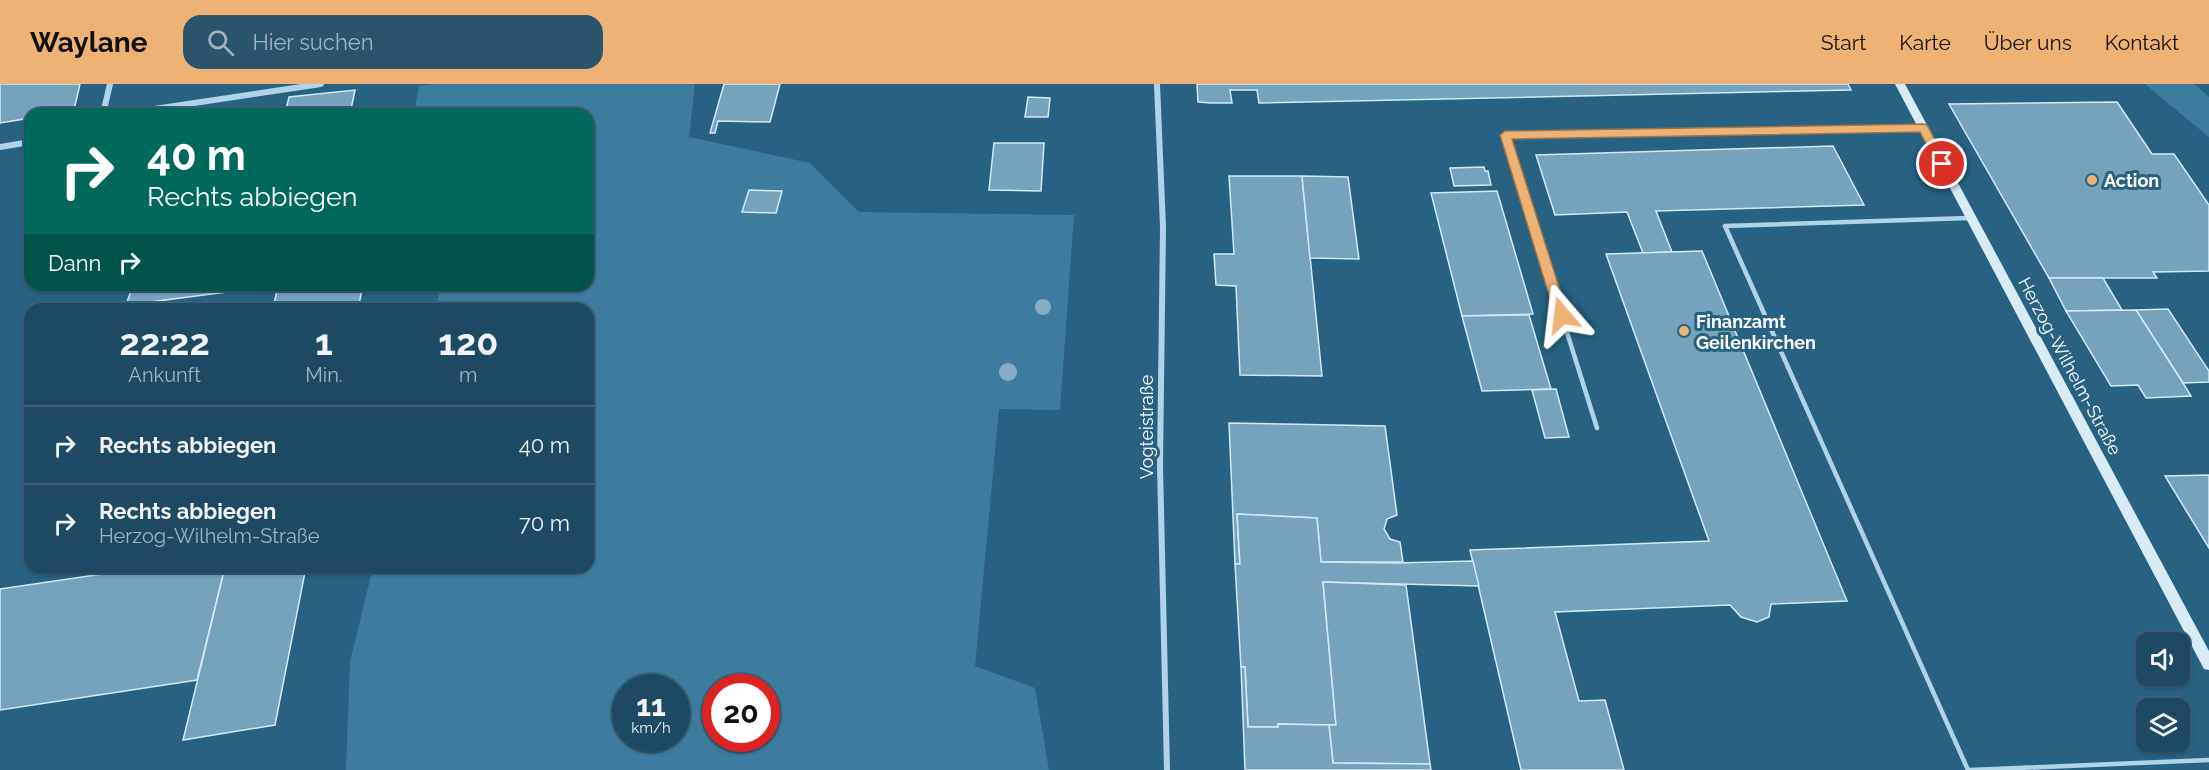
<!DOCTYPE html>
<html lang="de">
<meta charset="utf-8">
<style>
body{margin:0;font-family:Raleway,sans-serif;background:#2a546b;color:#f1f3f6;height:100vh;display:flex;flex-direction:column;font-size:22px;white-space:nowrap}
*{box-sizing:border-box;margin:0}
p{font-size:20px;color:#a0b3be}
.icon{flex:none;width:33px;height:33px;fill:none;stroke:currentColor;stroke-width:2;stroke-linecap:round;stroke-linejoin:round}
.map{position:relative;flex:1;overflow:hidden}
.sheet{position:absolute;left:24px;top:219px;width:570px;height:270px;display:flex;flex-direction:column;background:#1d4a62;border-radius:18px;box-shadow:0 2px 4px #0004,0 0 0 2px #3b6277}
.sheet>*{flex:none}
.hud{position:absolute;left:24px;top:24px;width:570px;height:183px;border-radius:18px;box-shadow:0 2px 4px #0004,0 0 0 2px #3b6277;background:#00695c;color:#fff;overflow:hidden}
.controls{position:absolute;left:2136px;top:548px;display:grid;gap:12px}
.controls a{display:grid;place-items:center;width:54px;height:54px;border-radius:12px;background:#1d4a62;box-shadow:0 2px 4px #0004,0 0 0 2px #3b6277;font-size:30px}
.speed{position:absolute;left:612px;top:590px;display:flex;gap:12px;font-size:30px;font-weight:700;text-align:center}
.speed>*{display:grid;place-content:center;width:78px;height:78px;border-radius:50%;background:#1d4a62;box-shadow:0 2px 4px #0004,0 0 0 2px #3b6277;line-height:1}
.speed small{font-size:15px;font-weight:400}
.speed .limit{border:9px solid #d22;background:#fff;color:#111}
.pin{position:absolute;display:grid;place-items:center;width:51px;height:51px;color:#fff;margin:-26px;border:3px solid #fff;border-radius:50%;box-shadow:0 2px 6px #0007}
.me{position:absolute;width:66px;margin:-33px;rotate:343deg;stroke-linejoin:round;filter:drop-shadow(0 0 4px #0008)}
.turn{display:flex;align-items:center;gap:21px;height:126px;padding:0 24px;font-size:27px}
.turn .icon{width:78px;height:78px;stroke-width:2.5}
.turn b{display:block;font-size:42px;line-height:51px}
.then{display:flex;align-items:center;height:57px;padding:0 24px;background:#0003;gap:12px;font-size:22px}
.eta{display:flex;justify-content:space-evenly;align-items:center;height:102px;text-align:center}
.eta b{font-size:36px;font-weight:700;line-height:42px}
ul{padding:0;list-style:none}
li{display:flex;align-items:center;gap:18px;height:78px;padding:0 24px;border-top:2px solid #3b6277}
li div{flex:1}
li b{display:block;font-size:22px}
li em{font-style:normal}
header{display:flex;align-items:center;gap:36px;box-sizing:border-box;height:84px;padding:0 30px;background:#efb275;color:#111}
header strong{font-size:28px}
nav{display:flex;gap:33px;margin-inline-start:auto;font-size:21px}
.search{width:420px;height:54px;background:#2a546b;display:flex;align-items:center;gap:15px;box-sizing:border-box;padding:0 21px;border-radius:18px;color:#a0b3be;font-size:22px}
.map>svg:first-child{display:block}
</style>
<header>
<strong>Waylane</strong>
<div class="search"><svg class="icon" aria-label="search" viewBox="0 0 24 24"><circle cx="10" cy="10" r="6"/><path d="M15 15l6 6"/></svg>Hier suchen</div>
<nav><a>Start</a><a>Karte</a><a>Über uns</a><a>Kontakt</a></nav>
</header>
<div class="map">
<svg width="2209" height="686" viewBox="0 0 2209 686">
<rect width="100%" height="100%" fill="#276282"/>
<g fill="#3c7d9f" fill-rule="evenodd">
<path d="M433,0h262l-6,53 121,26 49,49 215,3 -14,195 -61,-1 -24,257 60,22 14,82h-703l4,-108 23,-95h215v-258h-152l5,-24h147v-171h-174l5,-28zM626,603h50v51h-50zM716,603h50v51h-50z"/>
<path d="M2145,0h49l15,13v40z"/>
</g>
<g fill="#74a3bb" stroke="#d3eaf5" stroke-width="1.5">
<path d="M0,0h80l-6,26 -24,4h-20v4l-30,5z"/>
<path d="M724,0h56l-10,38 -52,-1 -3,12h-5z"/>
<path d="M1197,0h651l3,6 -592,13 -2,-13h-27l2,13h-21l-13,-1z"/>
<path d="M355,6l-5,24h-65l4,-17z"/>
<path d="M1028,13l22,1 -2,19h-23z"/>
<path d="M2117,18l35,52h22l35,51v66l-56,1 4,6h-108l-100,-174z"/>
<path d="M994,59h50l-3,48 -52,-1z"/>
<path d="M1833,62l31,59 -208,6 16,41 -29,1 -16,-41 -72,3 -19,-60z"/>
<path d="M1484,83l1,4h3l3,14 -37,1 -4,-18z"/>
<path d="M1229,92h73l20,200 -82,-1 -4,-89 -20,-1 -2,-31h20z"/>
<path d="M1302,92l46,1 11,82 -49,-1z"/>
<path d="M749,106l33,1 -6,22 -34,-1z"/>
<path d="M1497,107l36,123 -71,2 -31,-123z"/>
<path d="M1702,167l145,350 -76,3 -2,13 -12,5 -16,-5 -11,-12 -175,7 24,89 26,-1 19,70h-103l-51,-220 239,-9 -103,-287z"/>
<path d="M2049,194h54l19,32 -56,1z"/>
<path d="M133,201h149l-156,20z"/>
<path d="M278,201h85l-5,24h-85z"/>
<path d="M2168,225l41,62v11l-26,1 -47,-73z"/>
<path d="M2136,226l47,73 8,13 -45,2 -8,-13 -27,1 -45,-75z"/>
<path d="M1529,231l22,74 -69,2 -20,-75z"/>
<path d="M1556,305l13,48 -24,1 -13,-48z"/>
<path d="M1229,339l156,3 12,89 -10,4 -3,10 6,10 10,3 3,20h-82l-4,-44 -80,-4 3,50h-5z"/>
<path d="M2209,391v73l-44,-72z"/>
<path d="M1237,430l80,4 4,44 75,1 77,-2 6,25 -156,-4 13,143 -58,-1v3h-30l-3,-60h-4l-6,-103h5z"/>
<path d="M150,483h75l-28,113 -197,30v-121z"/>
<path d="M225,483h81l-31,158 -92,15z"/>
<path d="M1323,498l83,3 24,179 -97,-1 -4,-38h7z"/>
<path d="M1241,583h4l3,60h30v-3l51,1 4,38 97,1 1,6h-186z"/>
</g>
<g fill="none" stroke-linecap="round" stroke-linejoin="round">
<g stroke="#afd4e7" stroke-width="4.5">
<path d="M1597,344l-92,-293 417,-7"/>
<path d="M1968,686l-243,-544 244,-8"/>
<path d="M1970,686l239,-10"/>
</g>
<g stroke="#afd4e7" stroke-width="6">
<path d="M1157,0l6,143 -3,239 7,304"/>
<path d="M103,30l7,-30"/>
<path d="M121,30l200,-30"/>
<path d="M0,63l30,-5"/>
</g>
<path fill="#d9ecf6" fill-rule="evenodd" d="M1895,0h10l304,567v19l-5,-1z"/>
</g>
<g fill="#86adc1">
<circle cx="1043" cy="223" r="8"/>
<circle cx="1008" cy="288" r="9"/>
</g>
<path fill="#efb275" stroke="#9b744c" stroke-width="1.5" d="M1923,40l4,1 21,39 -2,3h-8l-18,-35 -408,7 56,176 -6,5 -7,-5 -55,-180 5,-4z"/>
<g fill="#efb275" stroke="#276282" stroke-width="2">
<circle cx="2092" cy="96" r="6"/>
<circle cx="1684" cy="247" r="6"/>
</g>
<g text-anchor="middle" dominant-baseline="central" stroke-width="6" stroke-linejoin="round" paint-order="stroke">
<g font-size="18" font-weight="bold" fill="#fff" stroke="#276282" text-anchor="start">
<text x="2104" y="96">Action</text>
<text x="1696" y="237">Finanzamt<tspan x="1696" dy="21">Geilenkirchen</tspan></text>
</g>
<g font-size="18" fill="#fff" stroke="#276282">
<text transform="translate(2070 282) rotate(62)">Herzog-Wilhelm-Straße</text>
<text transform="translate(1146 343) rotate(-90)">Vogteistraße</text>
</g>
</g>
</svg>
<div class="controls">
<a><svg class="icon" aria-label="sound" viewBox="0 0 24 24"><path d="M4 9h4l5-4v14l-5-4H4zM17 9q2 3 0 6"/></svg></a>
<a><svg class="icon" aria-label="layers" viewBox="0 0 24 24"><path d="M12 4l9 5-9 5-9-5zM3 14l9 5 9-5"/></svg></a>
</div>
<div class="speed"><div>11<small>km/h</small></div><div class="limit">20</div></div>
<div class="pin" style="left:1942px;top:80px;background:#d93025"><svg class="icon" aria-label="arrive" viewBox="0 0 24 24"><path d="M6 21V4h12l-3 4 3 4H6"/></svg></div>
<svg class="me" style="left:1562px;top:231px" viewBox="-20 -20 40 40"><path d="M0-17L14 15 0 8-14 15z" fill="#efb275" stroke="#fff" stroke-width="4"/></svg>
<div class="hud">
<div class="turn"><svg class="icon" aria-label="right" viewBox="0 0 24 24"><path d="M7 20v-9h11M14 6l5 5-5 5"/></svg><div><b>40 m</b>Rechts abbiegen</div></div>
<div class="then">Dann<svg class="icon" aria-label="right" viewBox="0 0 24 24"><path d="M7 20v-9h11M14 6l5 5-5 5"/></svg></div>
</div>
<section class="sheet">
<div class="eta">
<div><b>22:22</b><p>Ankunft</p></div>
<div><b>1</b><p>Min.</p></div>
<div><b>120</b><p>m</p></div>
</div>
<ul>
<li><svg class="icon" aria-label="right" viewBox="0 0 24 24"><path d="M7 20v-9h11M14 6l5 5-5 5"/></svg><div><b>Rechts abbiegen</b></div><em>40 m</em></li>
<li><svg class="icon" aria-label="right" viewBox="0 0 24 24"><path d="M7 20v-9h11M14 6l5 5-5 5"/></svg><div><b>Rechts abbiegen</b><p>Herzog-Wilhelm-Straße</p></div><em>70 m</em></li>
</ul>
</section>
</div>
